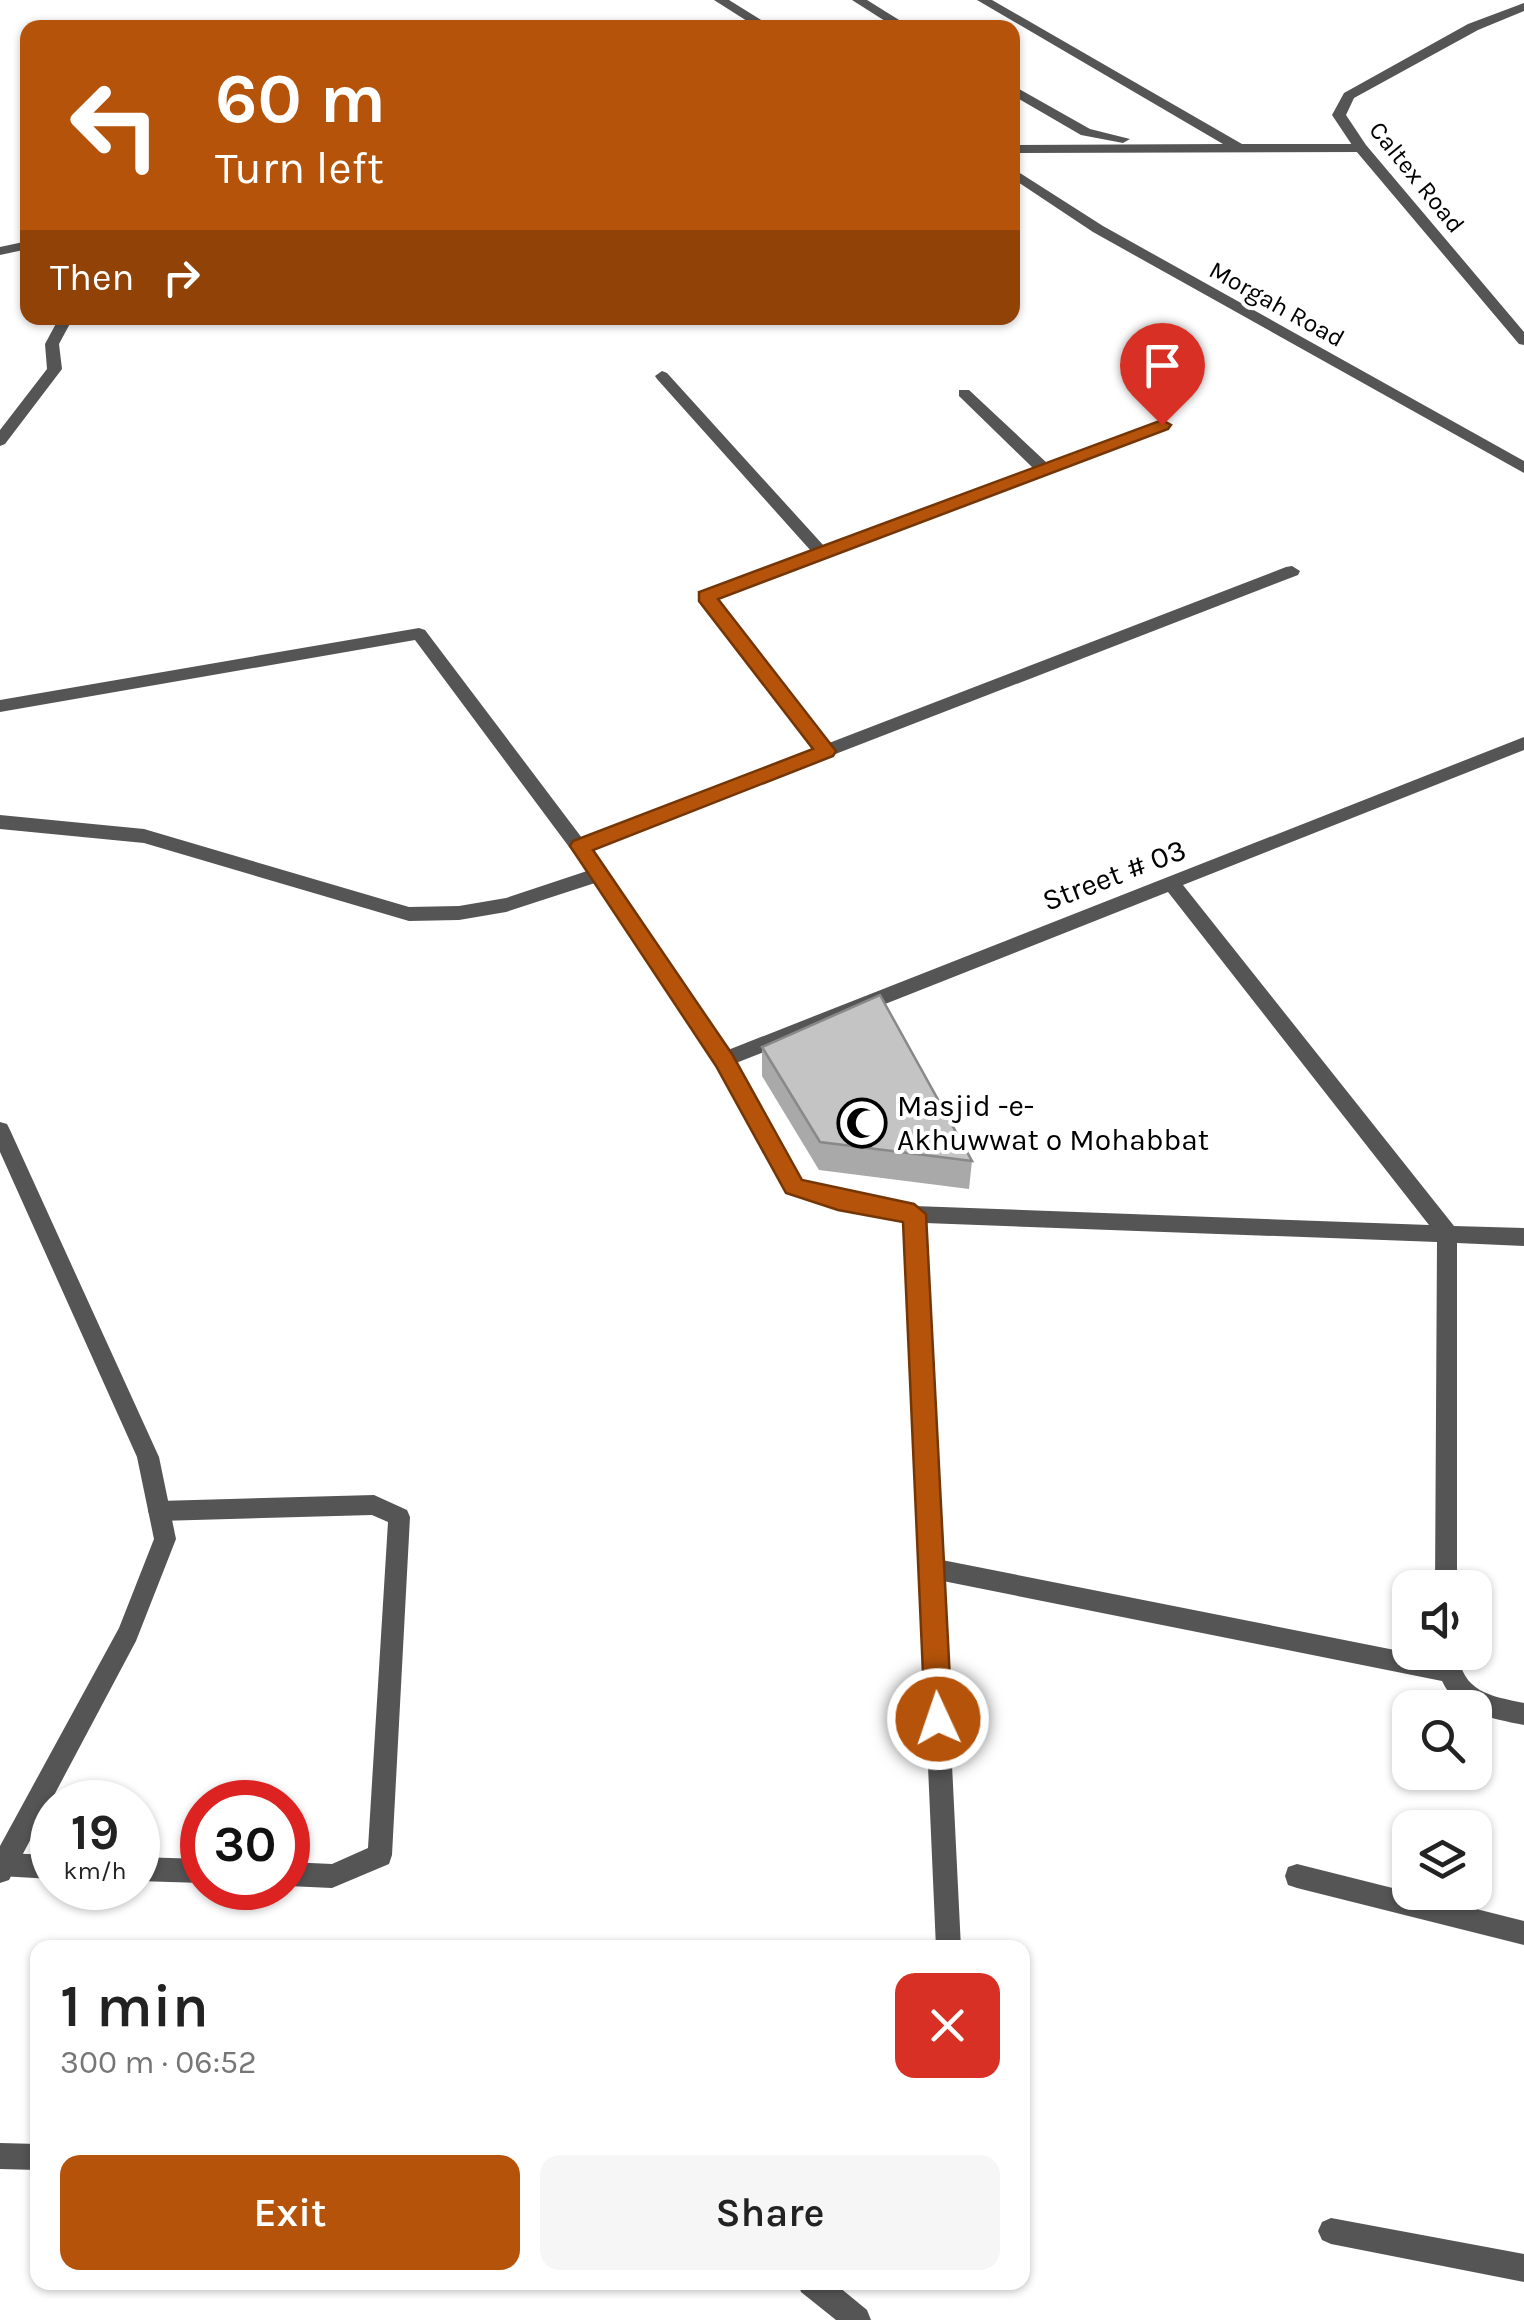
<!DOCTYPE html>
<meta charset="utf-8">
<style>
body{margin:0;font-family:Karla,sans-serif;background:#f6f6f6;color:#222;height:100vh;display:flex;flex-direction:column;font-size:38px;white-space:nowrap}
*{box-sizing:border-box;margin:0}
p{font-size:32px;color:#767676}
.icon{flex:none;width:55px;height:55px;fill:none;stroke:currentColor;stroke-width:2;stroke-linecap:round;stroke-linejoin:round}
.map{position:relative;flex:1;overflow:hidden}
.details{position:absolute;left:30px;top:1940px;width:1000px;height:350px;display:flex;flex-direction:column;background:#fff;border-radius:20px;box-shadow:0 2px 8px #0004}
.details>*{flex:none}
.guide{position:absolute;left:20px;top:20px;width:1000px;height:305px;border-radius:20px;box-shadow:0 2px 8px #0004;background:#b45309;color:#fff;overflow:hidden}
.fabs{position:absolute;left:1392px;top:1570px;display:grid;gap:20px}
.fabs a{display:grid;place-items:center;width:100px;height:100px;border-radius:20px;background:#fff;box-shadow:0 2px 8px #0004;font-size:50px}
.speed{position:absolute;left:30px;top:1780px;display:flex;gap:20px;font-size:50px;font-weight:700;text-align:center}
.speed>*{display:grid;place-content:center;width:130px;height:130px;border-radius:50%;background:#fff;box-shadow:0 2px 8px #0004;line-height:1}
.speed small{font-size:25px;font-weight:400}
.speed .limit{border:15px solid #d22;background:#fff;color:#111}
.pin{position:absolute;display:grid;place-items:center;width:85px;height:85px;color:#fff;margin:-102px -42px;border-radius:50% 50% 50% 0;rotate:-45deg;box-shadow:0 0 10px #0007}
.pin .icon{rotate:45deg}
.me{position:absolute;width:110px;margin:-55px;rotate:357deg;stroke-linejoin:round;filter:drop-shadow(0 0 8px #0008)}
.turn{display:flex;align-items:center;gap:35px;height:210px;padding:0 30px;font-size:45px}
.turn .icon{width:130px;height:130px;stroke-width:2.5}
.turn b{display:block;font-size:70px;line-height:85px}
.then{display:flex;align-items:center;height:95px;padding:0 30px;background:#0003;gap:20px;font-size:38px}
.round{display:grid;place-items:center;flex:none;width:105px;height:105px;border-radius:20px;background:#f6f6f6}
.headline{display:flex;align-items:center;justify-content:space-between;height:170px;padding:0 30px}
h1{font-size:60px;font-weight:600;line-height:75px}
.action{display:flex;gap:20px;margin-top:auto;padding:20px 30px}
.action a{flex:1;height:115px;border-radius:20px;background:#b45309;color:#fff;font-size:40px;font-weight:600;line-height:115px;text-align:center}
.action a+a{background:#f6f6f6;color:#222}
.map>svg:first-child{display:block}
</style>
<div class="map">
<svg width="1524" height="2320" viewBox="0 0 1524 2320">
<rect width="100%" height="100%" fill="#fff"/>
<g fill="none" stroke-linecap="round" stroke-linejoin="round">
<g fill="#555" fill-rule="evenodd">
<path d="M852,0h15l45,28h-16z"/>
<path d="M977,0h15l250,144h119l7,4 -7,4 -349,1v-8l211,-1z"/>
<path d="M1012,85l78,44 40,10 -7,4 -42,-8 -69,-40z"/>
<path d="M28,241v8l-28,6v-8z"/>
<path d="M59,318h14l-14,26 3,25 -57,75 -5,2v-16l47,-61 -2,-25z"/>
<path d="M379,318h14v2l-7,4z"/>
<path d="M662,371l5,2 157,173 209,-78 -74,-72v-6h10l78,73 110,-41h10l3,3 -454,173 113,145 457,-176 6,-1 8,5 -2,4 -708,274 138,201 796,-313v13l-341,135 271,341 70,2v18l-67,-3v345h-22l2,-346 -512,-19 17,337 493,98 -1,-6h24c4,40 32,44 66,51v22c-31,-6 -68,-13 -82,-44l-499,-100 18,367h-25l-32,-727 -66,-12 -51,-17 -70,-127 -122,-182 -89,29 -47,8 -50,1 -265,-78 -144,-14v-14l144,14 265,78 50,-1 47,-8 81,-27 -172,-231 -415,72v-12l419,-72 6,2 157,208 233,-89 -117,-153 2,-4 111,-41 -154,-172 -2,-3zM1168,892l261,333 -515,-19 -76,-13 -37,-13 -65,-117z"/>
<path d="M374,1495l33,15 3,7 -18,338 -3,9 -57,24 -44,-2v-24l44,2 36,-16 20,-326 -16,-7 -213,6 -8,-3 -3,-7 3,-7 8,-3z"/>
<path d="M3,1853l49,2v24l-52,-3v-22z"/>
<path d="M138,1857l64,2v24l-64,-2z"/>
<path d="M1297,1864l227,57v24l-227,-57 -9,-3 -3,-9 3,-9z"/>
<path d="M0,2143l38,1v26l-38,-1z"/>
<path d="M1331,2218l193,36v28l-193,-38 -9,-4 -4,-9 4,-9z"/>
<path d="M798,2282h35l34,28 4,10h-35l-35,-28z"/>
</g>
<g fill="#555" fill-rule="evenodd">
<path d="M714,0h15l45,28h-16z"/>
<path d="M1524,3v8l-46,19 -124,68 -8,17 20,30 158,187v13l-5,-1 -163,-193 -24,-36 12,-22 124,-69z"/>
<path d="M1012,168l91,58 421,235v12l-431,-241 -81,-54z"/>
<path d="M0,1122l7,2 3,6 149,327 17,82 -40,102 -127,239 -9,3v-37l119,-218 35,-89 -17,-82 -137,-305z"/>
</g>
</g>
<path fill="#a9a9a9" d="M762,1047l210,114 -3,28 -150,-19 -57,-94z"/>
<path fill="#c4c4c4" stroke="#898989" stroke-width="2.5" d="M880,995l92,166 -152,-19 -58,-95z"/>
<path fill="#b45309" stroke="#753606" stroke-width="2.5" d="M1162,420l9,5 -3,4 -450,170 118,152 -3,5 -240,94 139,204 70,126 112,24 12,10 26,505 -4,9 -10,4 -9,-4 -4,-9 -22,-497 -65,-12 -52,-17 -70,-127 -146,-220 3,-5 240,-92 -114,-148v-9z"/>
<defs>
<g id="mosque-ring" transform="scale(2.5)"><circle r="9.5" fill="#fff" stroke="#000" stroke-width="1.5"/><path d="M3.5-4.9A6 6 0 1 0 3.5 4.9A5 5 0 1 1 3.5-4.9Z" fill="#000"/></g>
</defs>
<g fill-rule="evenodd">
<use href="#mosque-ring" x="862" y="1123"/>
</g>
<g text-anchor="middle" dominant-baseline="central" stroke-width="8" stroke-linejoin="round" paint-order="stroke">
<g font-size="25" fill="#000" stroke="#fff">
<text transform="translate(1417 177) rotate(51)">Caltex Road</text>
<text transform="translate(1277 304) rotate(29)">Morgah Road</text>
</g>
<g font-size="30" fill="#000" stroke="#fff">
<text transform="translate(1114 875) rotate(-21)">Street # 03</text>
</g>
<g font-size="30" fill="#000" stroke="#fff" text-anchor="start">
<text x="897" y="1106">Masjid -e-<tspan x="897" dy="34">Akhuwwat o Mohabbat</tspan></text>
</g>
</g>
</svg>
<div class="fabs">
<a><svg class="icon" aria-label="sound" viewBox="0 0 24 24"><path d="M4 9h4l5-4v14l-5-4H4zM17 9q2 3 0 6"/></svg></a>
<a><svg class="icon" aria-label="search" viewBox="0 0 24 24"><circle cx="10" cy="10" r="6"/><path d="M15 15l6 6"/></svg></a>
<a><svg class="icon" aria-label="layers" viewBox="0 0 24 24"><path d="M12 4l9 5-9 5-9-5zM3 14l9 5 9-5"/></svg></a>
</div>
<div class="speed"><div>19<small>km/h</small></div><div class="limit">30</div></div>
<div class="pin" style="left:1162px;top:425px;background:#d93025"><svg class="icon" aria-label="arrive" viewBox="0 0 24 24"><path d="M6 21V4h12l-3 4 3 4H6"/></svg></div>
<svg class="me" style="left:938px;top:1719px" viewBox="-20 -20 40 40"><circle r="17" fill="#b45309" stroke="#fff" stroke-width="3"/><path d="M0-11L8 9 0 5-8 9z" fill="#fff"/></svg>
<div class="guide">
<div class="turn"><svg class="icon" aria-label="left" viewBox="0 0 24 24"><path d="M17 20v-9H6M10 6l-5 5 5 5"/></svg><div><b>60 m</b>Turn left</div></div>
<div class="then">Then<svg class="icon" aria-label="right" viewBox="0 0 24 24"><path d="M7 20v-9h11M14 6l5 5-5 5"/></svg></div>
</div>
<section class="details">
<div class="headline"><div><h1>1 min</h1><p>300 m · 06:52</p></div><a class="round" style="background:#d93025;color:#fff"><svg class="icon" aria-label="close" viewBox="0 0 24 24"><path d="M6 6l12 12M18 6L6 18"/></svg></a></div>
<div class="action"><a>Exit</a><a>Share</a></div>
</section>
</div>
